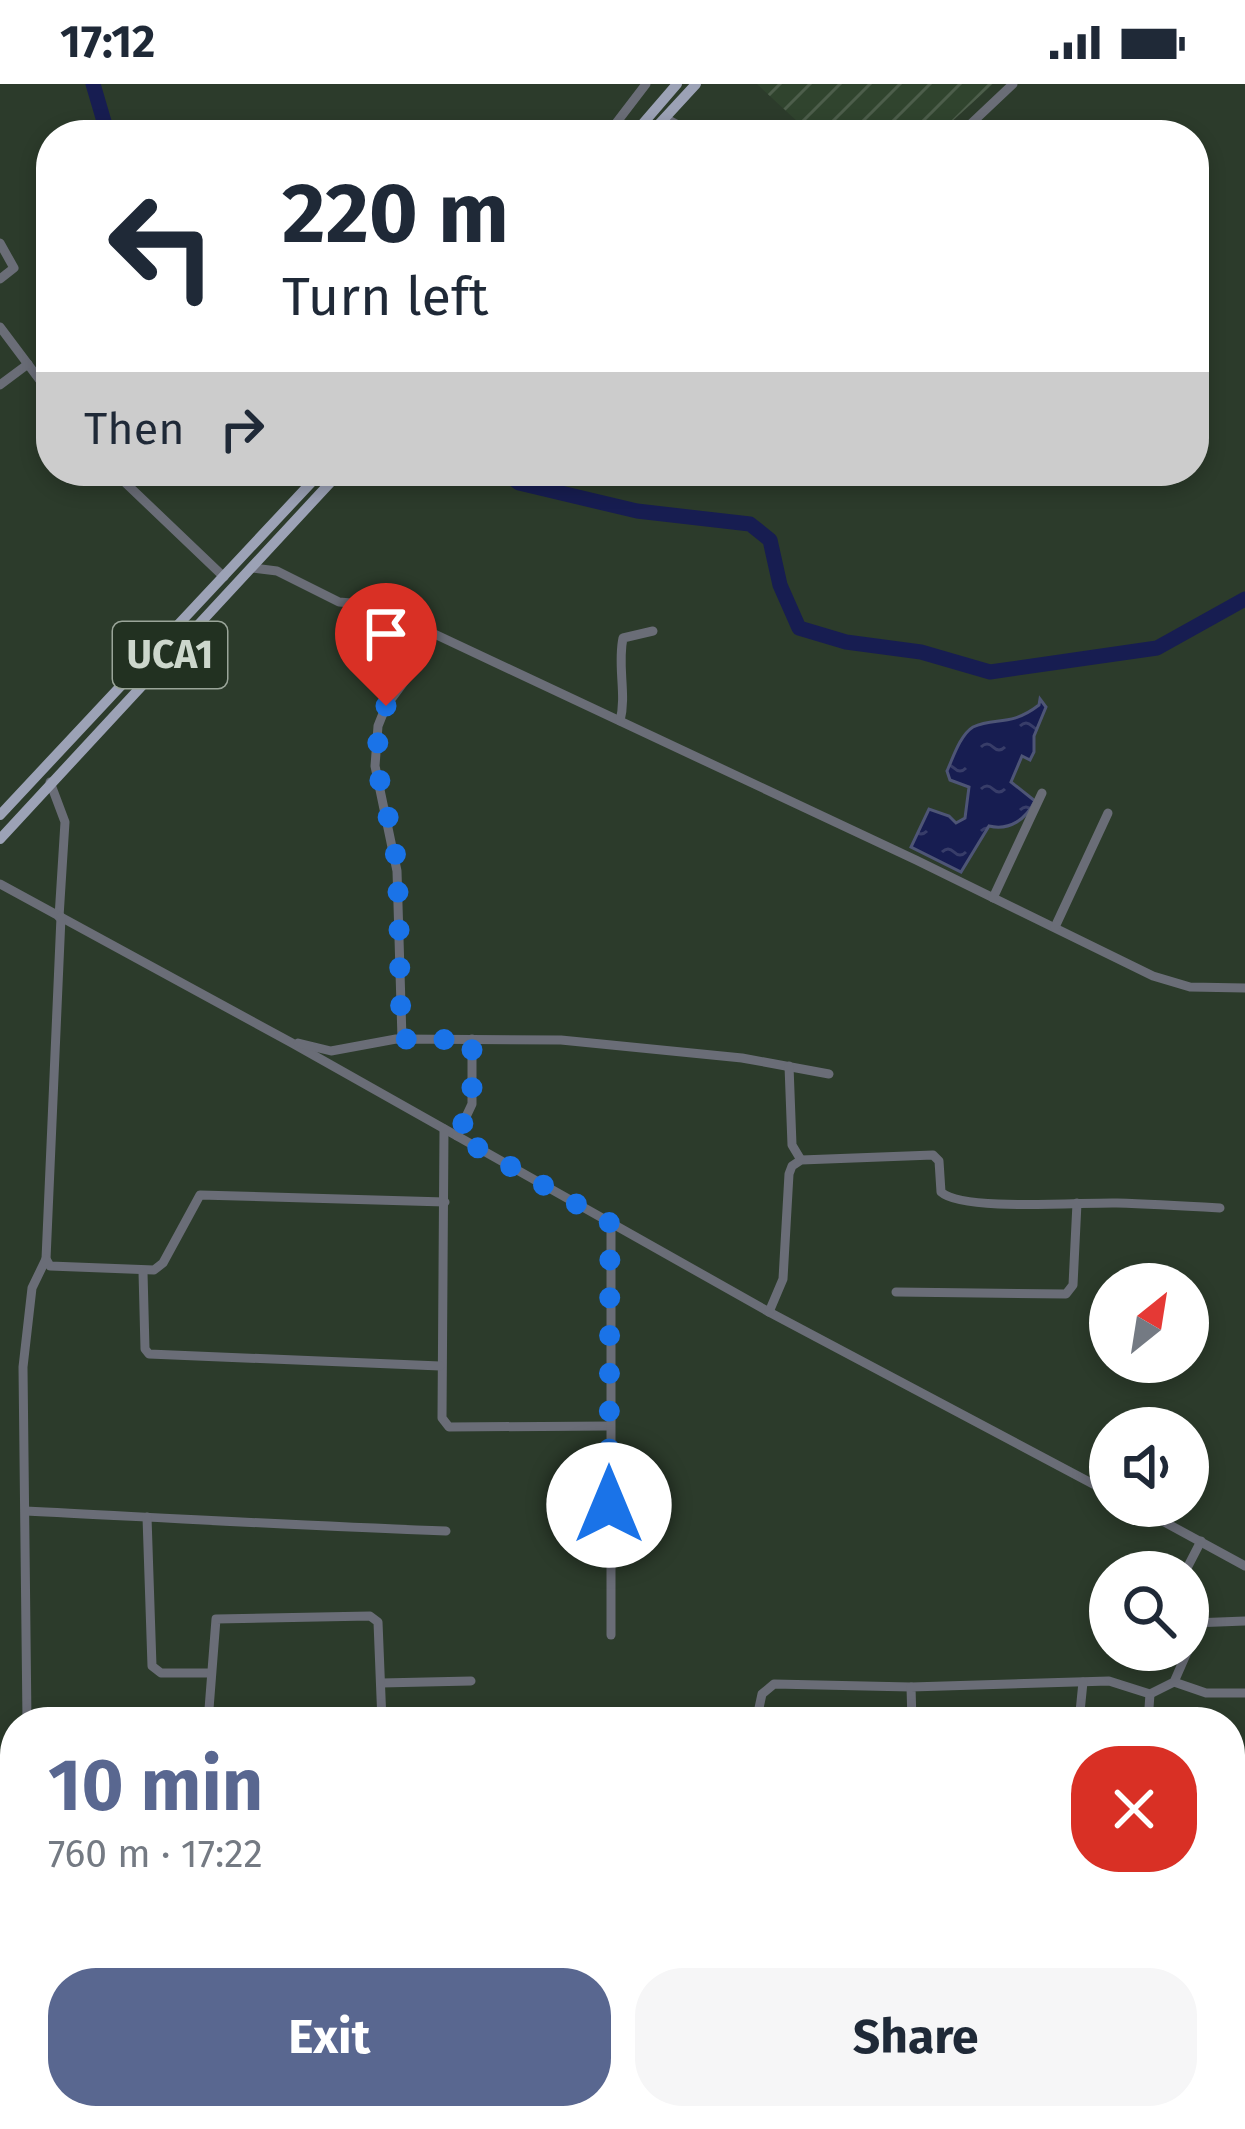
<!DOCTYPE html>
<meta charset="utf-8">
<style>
body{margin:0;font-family:"Fira Sans",sans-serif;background:#f6f6f7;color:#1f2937;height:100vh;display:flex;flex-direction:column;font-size:45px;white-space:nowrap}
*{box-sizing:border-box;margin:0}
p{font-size:39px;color:#747a83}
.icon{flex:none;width:66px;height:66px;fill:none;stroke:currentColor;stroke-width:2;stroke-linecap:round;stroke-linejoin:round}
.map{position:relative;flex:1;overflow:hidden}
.drawer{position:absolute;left:0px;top:1623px;width:1245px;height:423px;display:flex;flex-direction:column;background:#fff;border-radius:48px 48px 0 0;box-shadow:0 6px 18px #0003}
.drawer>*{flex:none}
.hud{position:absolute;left:36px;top:36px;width:1173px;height:366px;border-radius:48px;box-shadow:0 6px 18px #0003;background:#fff;color:#1f2937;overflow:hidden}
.needle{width:78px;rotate:30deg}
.fabs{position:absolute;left:1089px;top:1179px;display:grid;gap:24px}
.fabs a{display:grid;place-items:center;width:120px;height:120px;border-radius:50%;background:#fff;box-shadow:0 6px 18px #0003;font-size:60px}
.pin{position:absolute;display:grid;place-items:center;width:102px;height:102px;color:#fff;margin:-123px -51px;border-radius:50% 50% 50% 0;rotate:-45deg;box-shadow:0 0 12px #0007}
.pin .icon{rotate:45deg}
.me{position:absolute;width:132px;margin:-66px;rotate:0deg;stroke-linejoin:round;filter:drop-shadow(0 0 9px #0008)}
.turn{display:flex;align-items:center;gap:42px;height:252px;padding:0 48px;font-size:54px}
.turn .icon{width:156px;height:156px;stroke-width:2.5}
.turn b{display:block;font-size:84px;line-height:102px}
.then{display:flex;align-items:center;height:114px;padding:0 48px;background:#0003;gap:24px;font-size:45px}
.round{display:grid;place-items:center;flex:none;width:126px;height:126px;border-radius:48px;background:#f6f6f7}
.overview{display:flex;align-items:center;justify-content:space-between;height:204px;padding:0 48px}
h1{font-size:72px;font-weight:700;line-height:90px;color:#596790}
.action{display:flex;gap:24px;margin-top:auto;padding:24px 48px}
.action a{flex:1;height:138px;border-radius:48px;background:#596790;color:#fff;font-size:48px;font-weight:700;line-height:138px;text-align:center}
.action a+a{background:#f6f6f7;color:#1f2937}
.status{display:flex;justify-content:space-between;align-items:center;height:84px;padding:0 60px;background:#fff;direction:ltr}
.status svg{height:33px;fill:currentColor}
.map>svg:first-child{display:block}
</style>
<div class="status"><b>17:12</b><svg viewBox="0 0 49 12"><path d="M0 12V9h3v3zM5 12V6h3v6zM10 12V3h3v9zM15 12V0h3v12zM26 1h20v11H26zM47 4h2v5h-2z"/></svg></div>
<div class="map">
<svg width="1245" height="2045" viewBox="0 0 1245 2045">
<defs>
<pattern id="industrial-furrows" width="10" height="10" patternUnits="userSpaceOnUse" patternTransform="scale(3)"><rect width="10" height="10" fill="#30442e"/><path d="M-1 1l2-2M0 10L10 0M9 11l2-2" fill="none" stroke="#4d5e4b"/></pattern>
<pattern id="water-ripples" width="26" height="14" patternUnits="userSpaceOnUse" patternTransform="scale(3)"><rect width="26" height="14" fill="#171d51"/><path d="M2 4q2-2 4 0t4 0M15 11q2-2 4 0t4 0" fill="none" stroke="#383d69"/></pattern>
</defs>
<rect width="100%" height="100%" fill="#2c3b2b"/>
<path fill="url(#industrial-furrows)" d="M757,0h236l-56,51h-125z"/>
<path fill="url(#water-ripples)" stroke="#4e5576" stroke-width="3" d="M1040,615l6,8 -12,29v16l-4,8 -8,-4 -11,26 24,19c-9,18 -25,30 -46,25l-28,46 -50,-25 18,-38 20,7 7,7 9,-5 4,-31 -19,-7 -3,-9c6,-13 13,-36 26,-44 22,-11 36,1 66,-22z"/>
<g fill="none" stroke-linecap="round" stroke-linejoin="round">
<g stroke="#171d51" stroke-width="15">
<path d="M93,0l15,51"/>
<path d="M503,387l16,12 118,28 113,13 20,16 10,45 19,43 47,14 75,10 69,20 167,-24 88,-49"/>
</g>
<g stroke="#6a6d77" stroke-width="9">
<path d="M665,34l31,17"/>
<path d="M607,51l39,-51"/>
<path d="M959,51l54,-51"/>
<path d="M0,159l14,25 -14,11"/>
<path d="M0,243l51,68"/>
<path d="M0,301l28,-21"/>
<path d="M113,387l111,106"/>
<path d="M253,484l24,3 62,31 25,2 62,26 490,230 237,116 37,11 55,1"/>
<path d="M620,637c7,-27 -3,-55 3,-83l30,-7"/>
<path d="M50,698l15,40 -6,95"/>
<path d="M0,800l292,159 477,269 341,181"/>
<path d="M993,814l49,-105"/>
<path d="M61,833l-15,342 4,7 104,4 9,-7 37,-68 245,7"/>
<path d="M1055,843l53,-114"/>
<path d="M402,955l-5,-168 -22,-105 3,-40 8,-20 29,-39"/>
<path d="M298,959l33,8 65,-12 165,1 181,18 87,16"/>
<path d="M789,982l3,79 9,15"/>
<path d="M444,1045l-2,289 7,9 160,-1"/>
<path d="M457,1052l15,-32v-65"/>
<path d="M611,1139v412"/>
<path d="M143,1188l2,77 4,5 291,12"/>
<path d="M896,1208l170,2 7,-9 4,-82"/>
<path d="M769,1228l14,-33 6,-105 3,-8 9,-6 132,-5 6,6 2,31c22,20 141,10 176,11 34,1 69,3 103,5"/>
<path d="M1135,1422l110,60"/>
<path d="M26,1427c140,7 280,15 420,20"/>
<path d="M147,1433l5,149 9,7h48"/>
<path d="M1185,1488l16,-31"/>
<path d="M1188,1520l5,30 -5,15"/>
<path d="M1193,1539l52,-2"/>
<path d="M1174,1598l32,11h39"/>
<path d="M381,1599l90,-2"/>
<path d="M27,1638l-4,-355 9,-79 14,-29"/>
<path d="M208,1638l8,-103 154,-3 8,6 4,100"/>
<path d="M756,1638l6,-28 12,-10 137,3"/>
<path d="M912,1638l-1,-35 198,-6 41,13 24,-12 14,-32"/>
<path d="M1079,1638l4,-40"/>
<path d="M1148,1638l2,-28"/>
<path d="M1230,1699h15"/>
<path d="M0,1713l15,1"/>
<path d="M0,1987l15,10"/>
<path d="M1230,1987l15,-2"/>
<path d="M204,2031v14"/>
<path d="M596,2031l4,14"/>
<path d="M659,2031l1,14"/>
<path d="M31,2034l28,2"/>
<path d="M430,2045l1,-14"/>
<path d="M750,2045v-14"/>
<path d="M910,2045v-14"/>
<path d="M1167,2045l2,-14"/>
</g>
<g stroke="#9ca2b6" stroke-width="10">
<path d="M633,51l44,-51"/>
<path d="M649,51l47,-51"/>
<path d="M0,731l322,-344"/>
<path d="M0,755l341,-368"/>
</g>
</g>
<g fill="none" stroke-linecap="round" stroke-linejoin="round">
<path stroke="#1a73e8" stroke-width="21" stroke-dasharray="0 37.8" d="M386,622c-23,64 7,101 11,164 3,56 2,113 5,169l70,1v64l-15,32 153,87 -1,282"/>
</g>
<g text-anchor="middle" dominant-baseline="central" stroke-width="12" stroke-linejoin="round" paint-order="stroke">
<rect fill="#223121" stroke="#9aa599" stroke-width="3" x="113" y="538" width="114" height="66" rx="9"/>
<g font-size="39" font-weight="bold" fill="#cdd7cc">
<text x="170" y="571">UCA1</text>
</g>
</g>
</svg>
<div class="fabs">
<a><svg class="needle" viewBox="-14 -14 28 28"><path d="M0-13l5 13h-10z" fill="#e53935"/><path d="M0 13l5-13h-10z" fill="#747a83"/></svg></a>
<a><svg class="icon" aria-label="sound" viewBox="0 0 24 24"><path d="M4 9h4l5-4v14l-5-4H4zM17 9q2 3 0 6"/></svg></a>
<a><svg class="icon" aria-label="search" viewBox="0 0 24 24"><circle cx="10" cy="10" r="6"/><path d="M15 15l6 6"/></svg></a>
</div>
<div class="pin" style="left:386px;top:622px;background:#d93025"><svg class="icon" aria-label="arrive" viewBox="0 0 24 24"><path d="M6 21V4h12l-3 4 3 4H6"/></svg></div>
<svg class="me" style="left:609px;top:1421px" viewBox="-20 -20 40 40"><circle r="19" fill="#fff"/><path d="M0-13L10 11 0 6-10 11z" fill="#1a73e8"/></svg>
<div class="hud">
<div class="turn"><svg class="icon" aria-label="left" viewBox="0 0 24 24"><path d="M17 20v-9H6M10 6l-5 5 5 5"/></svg><div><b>220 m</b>Turn left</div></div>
<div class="then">Then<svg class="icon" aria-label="right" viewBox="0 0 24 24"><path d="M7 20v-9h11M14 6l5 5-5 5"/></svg></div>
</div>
<section class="drawer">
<div class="overview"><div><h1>10 min</h1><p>760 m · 17:22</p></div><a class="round" style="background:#d93025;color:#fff"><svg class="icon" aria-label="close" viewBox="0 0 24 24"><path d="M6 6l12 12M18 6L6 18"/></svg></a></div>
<div class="action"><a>Exit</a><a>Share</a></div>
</section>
</div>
